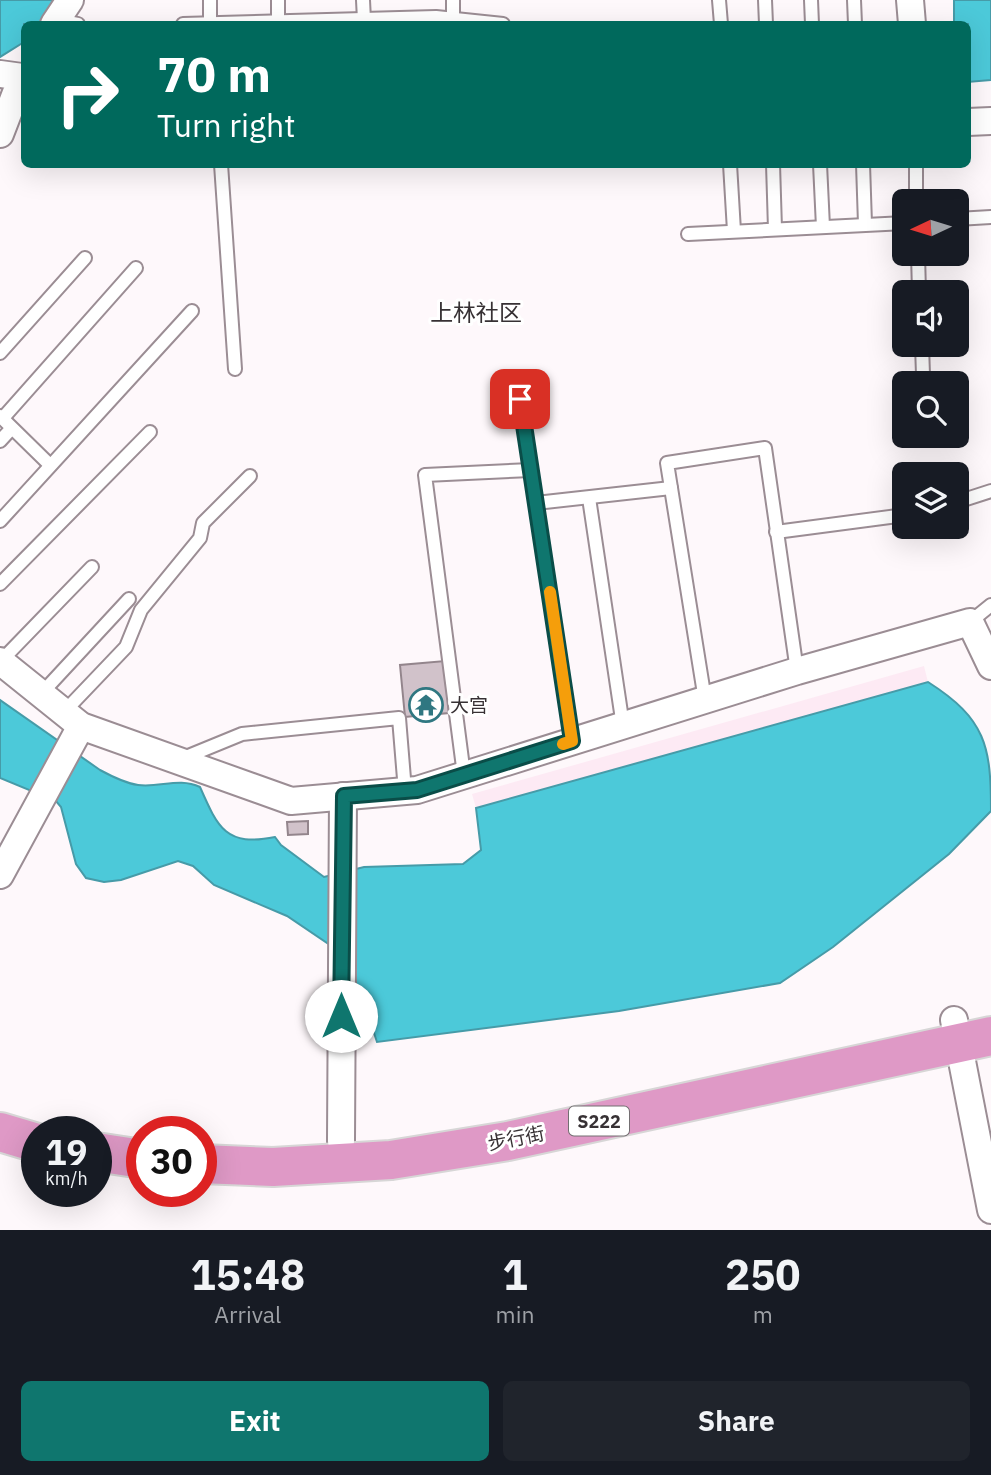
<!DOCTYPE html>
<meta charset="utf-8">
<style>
body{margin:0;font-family:"IBM Plex Sans","Noto Sans SC",sans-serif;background:#20242c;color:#f1f3f6;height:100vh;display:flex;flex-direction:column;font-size:26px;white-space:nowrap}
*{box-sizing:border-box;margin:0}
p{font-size:23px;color:#9ea1a6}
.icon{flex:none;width:38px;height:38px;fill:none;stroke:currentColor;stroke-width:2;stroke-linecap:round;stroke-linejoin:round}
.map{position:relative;height:1230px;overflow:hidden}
.sheet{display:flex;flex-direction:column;background:#171b24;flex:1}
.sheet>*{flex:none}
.banner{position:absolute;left:21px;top:21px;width:950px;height:147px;border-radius:10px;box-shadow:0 7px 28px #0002;background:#00695c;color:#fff;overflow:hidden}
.needle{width:46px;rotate:266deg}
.buttons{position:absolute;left:892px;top:189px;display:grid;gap:14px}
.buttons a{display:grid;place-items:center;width:77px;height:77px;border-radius:10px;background:#171b24;box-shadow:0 7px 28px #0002;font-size:35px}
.speed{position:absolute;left:21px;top:1116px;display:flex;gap:14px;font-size:35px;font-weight:700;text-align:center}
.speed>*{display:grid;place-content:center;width:91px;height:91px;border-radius:50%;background:#171b24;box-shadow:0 7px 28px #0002;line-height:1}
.speed small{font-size:18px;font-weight:400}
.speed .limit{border:10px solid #d22;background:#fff;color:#111}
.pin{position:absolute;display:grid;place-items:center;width:60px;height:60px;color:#fff;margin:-30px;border-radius:14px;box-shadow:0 4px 10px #0006}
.me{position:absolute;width:77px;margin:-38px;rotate:0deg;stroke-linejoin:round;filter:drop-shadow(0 0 5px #0008)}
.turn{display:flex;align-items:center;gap:24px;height:147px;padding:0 21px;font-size:32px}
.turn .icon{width:91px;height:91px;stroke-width:2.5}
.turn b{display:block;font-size:49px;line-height:60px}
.eta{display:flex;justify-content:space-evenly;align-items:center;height:119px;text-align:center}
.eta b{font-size:42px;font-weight:700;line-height:49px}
.cta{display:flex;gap:14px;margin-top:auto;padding:14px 21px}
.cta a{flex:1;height:80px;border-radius:10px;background:#0f766e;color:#fff;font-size:28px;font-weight:700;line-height:80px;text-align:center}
.cta a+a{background:#20242c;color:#f1f3f6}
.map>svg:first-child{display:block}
</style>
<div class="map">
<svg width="991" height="1230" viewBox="0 0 991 1230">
<rect width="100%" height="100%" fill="#fef8fb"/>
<path fill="#fdeaf4" d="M924,666l4,16 -452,126 -4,-14z"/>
<g fill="#4cc9d9" stroke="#469ba8" stroke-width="2">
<path d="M0,0h52v9l-12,15h-16v18l-24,15z"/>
<path d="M954,0h37v80l-23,2v-58h-14z"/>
<path d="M928,682c58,37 63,64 63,129l-42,43 -116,93 -53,36 -161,28 -242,31 -10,-30 -13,-14 1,-36 -68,-46 -73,-31 -21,-19 -15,-5 -57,19 -17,2 -18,-4 -10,-14 -15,-57 -5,-6 -56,-23v-78l100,70c11,6 24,13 38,15 22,3 41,-8 62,2 18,41 26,60 75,50l6,8 43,32 40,-10 99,-3 18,-14 -5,-42z"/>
</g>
<g fill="#d1c2ca" stroke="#93858c" stroke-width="2">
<path d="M445,661l4,52 -44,4 -5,-52z"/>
<path d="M308,821v13l-20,1 -1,-13z"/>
</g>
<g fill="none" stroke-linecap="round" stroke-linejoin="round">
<g stroke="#9b8d94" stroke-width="16">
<g id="service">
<path d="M210,0v24"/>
<path d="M278,0v23"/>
<path d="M363,0l1,20"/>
<path d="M719,0l2,24"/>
<path d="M765,0l1,24"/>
<path d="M811,0l1,24"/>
<path d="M854,0l1,24"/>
<path d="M453,19v-19"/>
<path d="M57,20l21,4"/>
<path d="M183,24l253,-7 67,7"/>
<path d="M221,164l14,205"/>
<path d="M730,164l4,67"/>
<path d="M773,164l2,65"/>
<path d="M820,164l3,63"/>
<path d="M863,164l2,60"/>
<path d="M916,164v37"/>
<path d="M957,219l34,-2"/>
<path d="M688,234l217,-11"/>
<path d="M918,254l1,38"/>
<path d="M922,345l1,30"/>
<path d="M0,353l85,-95"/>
<path d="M520,399l52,342"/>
<path d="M0,416l50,49"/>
<path d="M3,418l133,-150"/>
<path d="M0,441l11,-12"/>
<path d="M589,498l34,228"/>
<path d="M957,502l34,-11"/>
<path d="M536,503l135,-15"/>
<path d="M0,521l192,-210"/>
<path d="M776,532l129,-17"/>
<path d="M0,584l150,-152"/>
<path d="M970,622l21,-17"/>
<path d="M0,662l92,-95"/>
<path d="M41,694l88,-95"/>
<path d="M705,700l-38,-237 98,-15 32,223"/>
<path d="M64,712l62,-65 15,-37 59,-72 3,-15 47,-47"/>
<path d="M181,759l61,-25 157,-16 6,73"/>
<path d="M464,775l-39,-300 106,-5"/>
</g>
</g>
<g stroke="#9b8d94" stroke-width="30">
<g id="minor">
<path d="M910,0l2,24"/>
<path d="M54,24l16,-24"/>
<path d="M0,74l22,3 -22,57"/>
<path d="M968,122l23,-1"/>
<path d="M0,661l81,65 210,75 126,-11 380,-119 173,-49 21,44"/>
<path d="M0,875l81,-149"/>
<path d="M954,1020l37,190"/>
<path d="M341,1141l2,-345"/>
</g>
</g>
<g stroke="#d7d6d6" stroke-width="42">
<g id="primary">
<path d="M0,1132l37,11"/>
<path d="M96,1152l46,7"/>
<path d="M201,1164l72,3 118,-7 117,-19 483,-105"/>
</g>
</g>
<use href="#service" stroke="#fff" stroke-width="12"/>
<use href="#minor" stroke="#fff" stroke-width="26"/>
<use href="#primary" stroke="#df99c6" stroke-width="38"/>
</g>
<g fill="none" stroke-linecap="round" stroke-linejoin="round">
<g stroke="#0a4d48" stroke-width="18">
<path id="route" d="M341,1016l3,-220 73,-6 155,-49 -52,-342"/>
</g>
<use href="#route" stroke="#0f766e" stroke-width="12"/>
<path stroke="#f59e0b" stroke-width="12" d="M550,592l22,149 -9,3"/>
</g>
<defs>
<g id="temple-ring" transform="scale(1.75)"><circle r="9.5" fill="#fff" stroke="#2f7781" stroke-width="1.5"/><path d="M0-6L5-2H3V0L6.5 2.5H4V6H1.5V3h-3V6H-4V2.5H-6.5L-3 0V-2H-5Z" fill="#2f7781"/></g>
</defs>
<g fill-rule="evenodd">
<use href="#temple-ring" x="426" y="705"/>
</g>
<g text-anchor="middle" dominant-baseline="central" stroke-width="6" stroke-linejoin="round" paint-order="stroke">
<rect fill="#fff" stroke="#736f71" stroke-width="2" x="569" y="1106.5" width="60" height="29" rx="5"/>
<g font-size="18" font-weight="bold" fill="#373134">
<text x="599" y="1121">S222</text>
</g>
<g font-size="19" fill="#373134" stroke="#fff" text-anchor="start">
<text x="450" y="705">大宫</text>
</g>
<g font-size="19" fill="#373134" stroke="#fff">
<text transform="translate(516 1138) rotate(-11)">步行街</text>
</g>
<g font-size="23" fill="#373134" stroke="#fff">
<text x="476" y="312">上林社区</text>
</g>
</g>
</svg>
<div class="buttons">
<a><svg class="needle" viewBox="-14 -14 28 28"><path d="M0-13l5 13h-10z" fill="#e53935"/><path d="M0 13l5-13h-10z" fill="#9ea1a6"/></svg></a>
<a><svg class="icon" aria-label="sound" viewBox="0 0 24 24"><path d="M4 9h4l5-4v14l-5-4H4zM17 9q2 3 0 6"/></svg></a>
<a><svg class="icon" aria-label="search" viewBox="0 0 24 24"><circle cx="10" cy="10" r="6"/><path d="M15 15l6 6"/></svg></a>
<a><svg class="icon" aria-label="layers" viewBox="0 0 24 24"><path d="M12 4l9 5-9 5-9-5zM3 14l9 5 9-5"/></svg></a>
</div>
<div class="speed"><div>19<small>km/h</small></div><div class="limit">30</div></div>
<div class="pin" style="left:520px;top:399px;background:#d93025"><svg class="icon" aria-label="arrive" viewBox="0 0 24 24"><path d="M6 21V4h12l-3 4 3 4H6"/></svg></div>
<svg class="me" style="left:341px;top:1016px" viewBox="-20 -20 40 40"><circle r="19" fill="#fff"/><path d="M0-13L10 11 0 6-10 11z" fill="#0f766e"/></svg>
<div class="banner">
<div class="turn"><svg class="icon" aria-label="right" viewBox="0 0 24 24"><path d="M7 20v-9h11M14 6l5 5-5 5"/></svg><div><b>70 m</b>Turn right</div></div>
</div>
</div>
<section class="sheet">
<div class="eta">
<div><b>15:48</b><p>Arrival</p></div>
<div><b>1</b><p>min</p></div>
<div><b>250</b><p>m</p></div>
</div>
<div class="cta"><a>Exit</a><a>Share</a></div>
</section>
